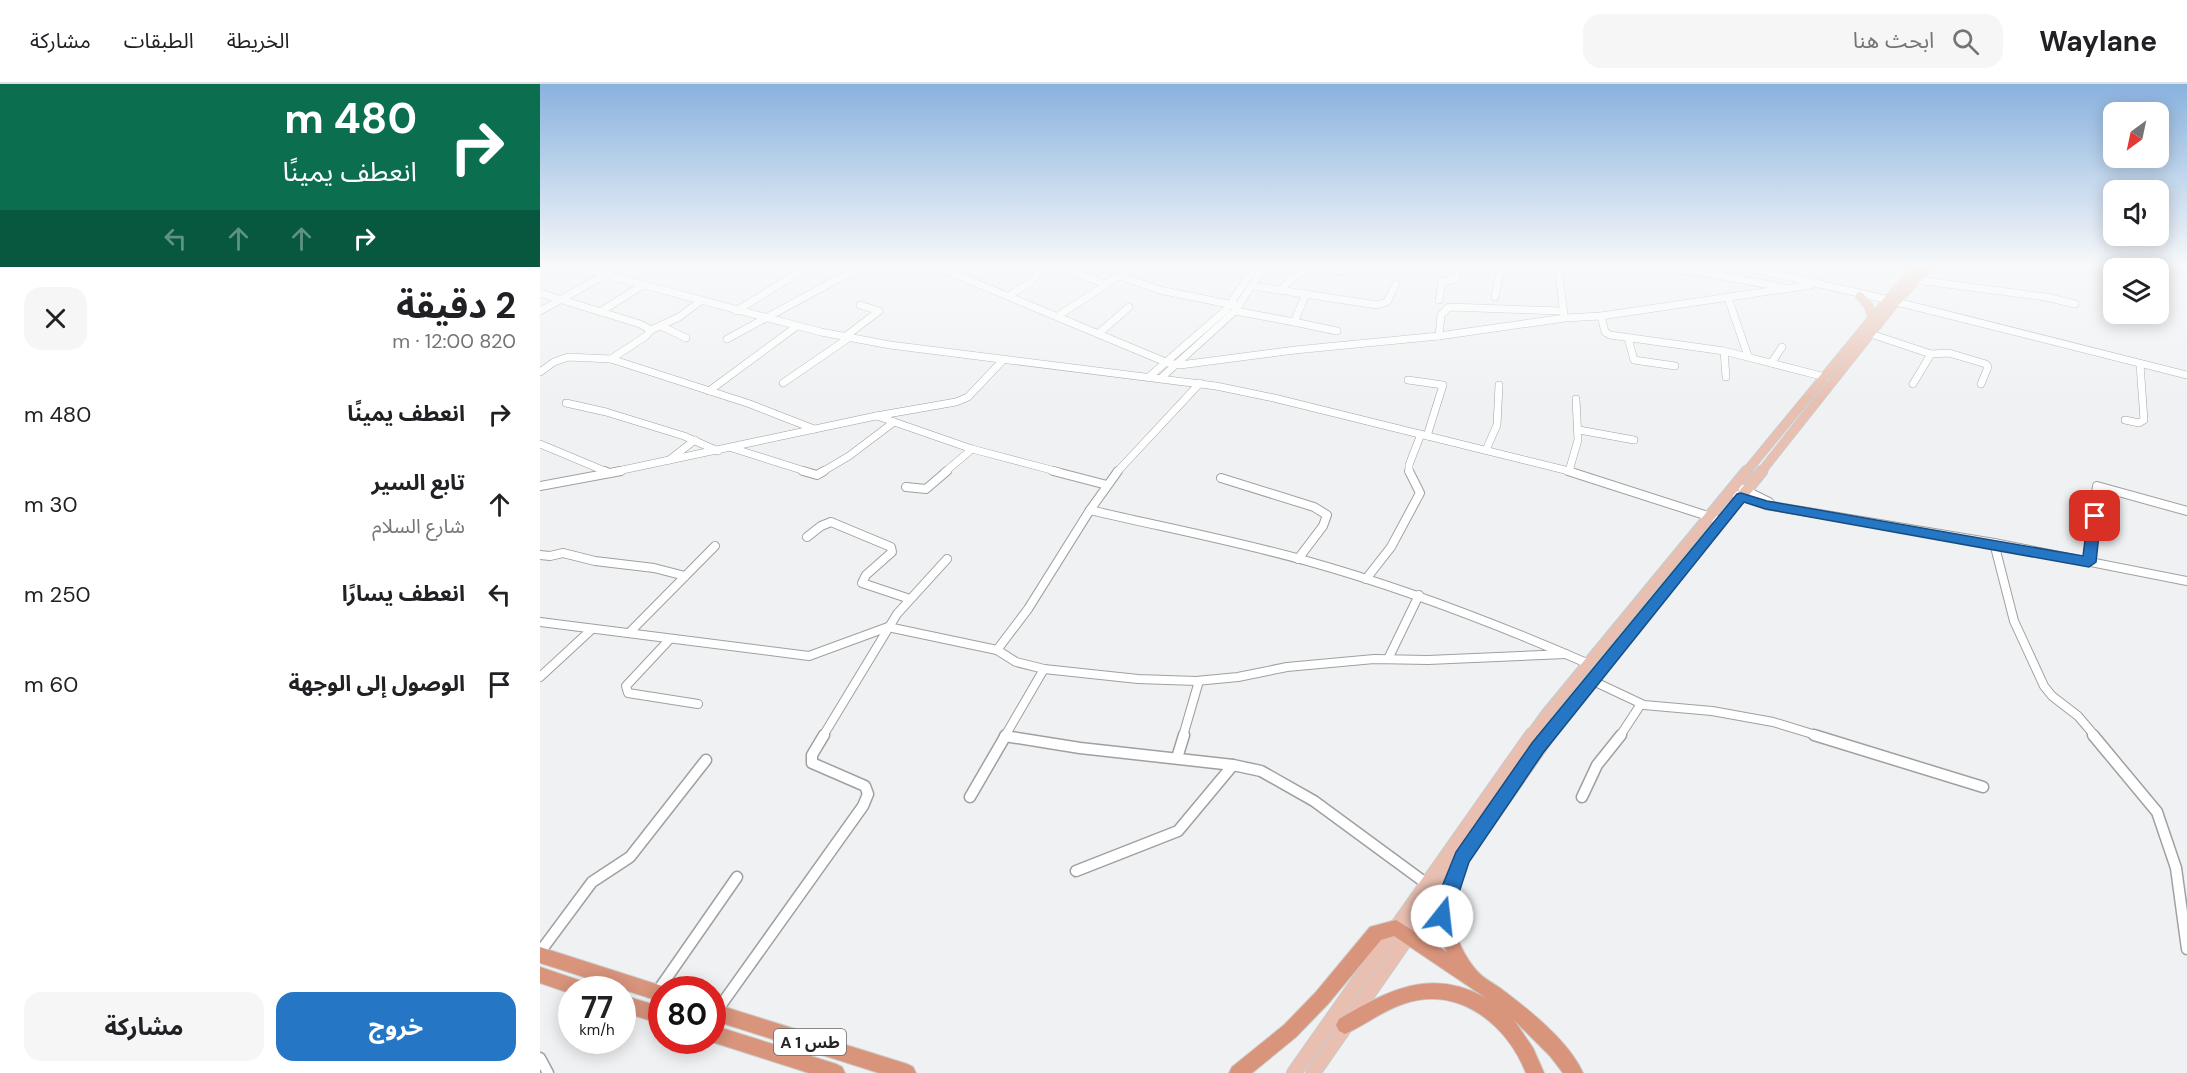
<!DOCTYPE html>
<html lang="ar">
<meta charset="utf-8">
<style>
body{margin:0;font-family:"DM Sans","Noto Sans Arabic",sans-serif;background:#f6f6f6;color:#202124;direction:rtl;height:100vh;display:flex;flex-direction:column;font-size:22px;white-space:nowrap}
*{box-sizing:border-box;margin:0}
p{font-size:20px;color:#757577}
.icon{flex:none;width:33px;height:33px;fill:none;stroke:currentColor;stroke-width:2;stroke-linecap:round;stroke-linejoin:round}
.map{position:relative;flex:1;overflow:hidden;direction:ltr}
.sheet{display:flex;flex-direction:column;background:#fff;width:540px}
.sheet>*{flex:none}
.guide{background:#0b6e4f;color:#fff;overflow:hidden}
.needle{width:39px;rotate:213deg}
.buttons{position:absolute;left:1563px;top:18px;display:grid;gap:12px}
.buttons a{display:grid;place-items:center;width:66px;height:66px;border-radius:12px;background:#fff;box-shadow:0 3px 15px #0003;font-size:30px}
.speed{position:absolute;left:18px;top:892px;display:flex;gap:12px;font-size:30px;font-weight:700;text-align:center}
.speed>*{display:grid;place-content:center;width:78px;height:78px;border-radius:50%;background:#fff;box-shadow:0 3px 15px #0003;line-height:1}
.speed small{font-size:15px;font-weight:400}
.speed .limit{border:9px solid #d22;background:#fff;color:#111}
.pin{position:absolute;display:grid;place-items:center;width:51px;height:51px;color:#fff;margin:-26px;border-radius:12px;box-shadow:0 3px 9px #0006}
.me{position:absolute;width:66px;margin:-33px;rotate:16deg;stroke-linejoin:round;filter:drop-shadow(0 0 4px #0008)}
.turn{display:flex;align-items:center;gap:21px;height:126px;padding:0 24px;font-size:27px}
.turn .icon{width:78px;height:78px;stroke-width:2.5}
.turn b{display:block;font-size:42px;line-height:51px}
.lanes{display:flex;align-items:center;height:57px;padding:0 24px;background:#0003;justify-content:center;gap:30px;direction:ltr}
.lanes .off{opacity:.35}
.round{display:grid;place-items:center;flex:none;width:63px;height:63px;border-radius:18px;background:#f6f6f6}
.summary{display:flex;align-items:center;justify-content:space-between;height:102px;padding:0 24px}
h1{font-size:36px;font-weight:700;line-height:45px}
.action{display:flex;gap:12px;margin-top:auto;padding:12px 24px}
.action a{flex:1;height:69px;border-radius:18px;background:#2577c6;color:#fff;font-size:24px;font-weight:700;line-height:69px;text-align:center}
.action a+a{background:#f6f6f6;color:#202124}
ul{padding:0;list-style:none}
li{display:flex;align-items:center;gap:18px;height:90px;padding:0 24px}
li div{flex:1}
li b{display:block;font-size:22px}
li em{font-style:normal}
header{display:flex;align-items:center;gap:36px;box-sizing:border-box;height:84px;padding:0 30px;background:#fff;border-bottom:2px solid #e0e0e0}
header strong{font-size:28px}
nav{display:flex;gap:33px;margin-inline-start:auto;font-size:21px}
.search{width:420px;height:54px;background:#f6f6f6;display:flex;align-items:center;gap:15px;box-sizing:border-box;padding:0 21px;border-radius:18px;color:#757577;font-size:22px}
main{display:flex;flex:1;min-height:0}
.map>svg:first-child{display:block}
</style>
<header>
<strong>Waylane</strong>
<div class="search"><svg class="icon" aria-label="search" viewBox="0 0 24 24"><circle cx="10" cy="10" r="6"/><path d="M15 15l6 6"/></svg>ابحث هنا</div>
<nav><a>الخريطة</a><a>الطبقات</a><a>مشاركة</a></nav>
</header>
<main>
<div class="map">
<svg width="1647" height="989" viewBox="0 0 1647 989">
<rect width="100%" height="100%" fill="#eff1f3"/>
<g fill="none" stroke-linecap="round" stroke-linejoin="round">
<g stroke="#9ea0a2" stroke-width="8">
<g id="minor-far2">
<path d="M29,181l252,67 69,13 326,41 58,12 299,74"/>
<path d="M393,181l235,98 12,2 115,-15 144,-14 126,-18 36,-2 210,-31"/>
<path d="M527,181l-3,4 42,15"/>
<path d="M1018,181l6,50"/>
<path d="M1093,181l73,8 75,14"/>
<path d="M1183,181l20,4"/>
<path d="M1197,181l152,35 298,75"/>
<path d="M1613,181l1,3"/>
<path d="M56,188l11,-7"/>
<path d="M579,192l15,-11"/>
<path d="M1376,196l130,17 29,7"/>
<path d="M713,202l124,19 10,-3 9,-18"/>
<path d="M741,206c23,-26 32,-24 64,-18"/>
<path d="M0,209l100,31 11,6 -5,6 -35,23"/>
<path d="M469,212l20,-13 14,-14 -2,-4"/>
<path d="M955,213l7,-32"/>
<path d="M1188,214l20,58"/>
<path d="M899,216l3,-18 13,-3 6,-14"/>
<path d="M0,227l67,-37"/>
<path d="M196,227l75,-46"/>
<path d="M695,227l59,11 12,-28"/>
<path d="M60,228l43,-27"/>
<path d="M518,232l61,-40 41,14 78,16"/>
<path d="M1061,232l4,16 5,3 114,16 101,26"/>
<path d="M754,238l43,9"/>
<path d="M121,242l25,12"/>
<path d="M111,246l28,-13 23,-17"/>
<path d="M558,250l31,-27"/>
<path d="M1331,250l60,20 18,-1 37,11 2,3 -7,17"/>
<path d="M306,252l33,-25 -19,-6"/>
<path d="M899,252l2,-21 8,-8 114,4"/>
<path d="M1088,254l6,22 41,6"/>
<path d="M187,255l137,-74"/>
<path d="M1184,267l2,26"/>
<path d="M1232,278l10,-15"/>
<path d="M0,288l14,-10 14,-5 43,2 139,45 64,25"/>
<path d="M610,292l77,-67 29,-44"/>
<path d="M621,294l74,-67 30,-46"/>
<path d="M868,296l35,5 -16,51"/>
<path d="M243,299l67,-46"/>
<path d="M1373,300l18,-30"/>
<path d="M169,307l88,-65"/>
<path d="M26,319l40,9 78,24 34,15"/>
<path d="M337,332l95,33 87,23"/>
<path d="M1585,336l14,3 5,-3 -4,-56"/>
<path d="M1039,346l55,10"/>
<path d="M0,360l67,28"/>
<path d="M192,364l76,24"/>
<path d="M946,366l11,-25 2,-40"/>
<path d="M129,376l26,-20"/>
<path d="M1029,387l9,-31 -2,-41"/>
<path d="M73,388l263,-56 80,-14 12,-5 35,-37"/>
<path d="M282,388l27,-16 45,-34"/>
<path d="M405,388l27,-23"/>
<path d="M577,388l83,-89"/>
<path d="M869,388v-7l12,-31"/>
</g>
</g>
<g stroke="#9ea0a2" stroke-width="10">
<g id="minor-far1">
<path d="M64,387l5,2"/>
<path d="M263,387l14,4 7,-4"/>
<path d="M513,387l54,14"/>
<path d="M578,387l-28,39c72,17 146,31 217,51 97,27 190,63 282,103"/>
<path d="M1028,387l146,47"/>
<path d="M681,394l93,29 13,8 -4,11 -25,33"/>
<path d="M0,402l81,-15"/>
<path d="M366,403l20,2 21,-18"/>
<path d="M1203,405l26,13"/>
<path d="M1197,411l29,10 228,38 193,38"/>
<path d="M267,453l14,-11 10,-4 60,25 1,5 -26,23 -4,8 48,16"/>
<path d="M1454,459l20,78 30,65 8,10 26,20 17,20"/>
<path d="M0,471l10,1 13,-3 32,8 59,7 31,8"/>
<path d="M1549,478l8,-76 90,25"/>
<path d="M826,495l25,-32 29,-54 -11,-22"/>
<path d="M0,538l269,34 79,-29 109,23 19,12 28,7 94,10 58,2 42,-4 49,-10 87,-8 54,1 138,-6"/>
<path d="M89,549l86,-87"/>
<path d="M130,555l-44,47 2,7 70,11"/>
<path d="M457,566l31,-41 62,-99"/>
<path d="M848,575l31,-64"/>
<path d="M0,593l52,-48"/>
<path d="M1051,596l53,25 68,6 61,11 46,14"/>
<path d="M283,652l74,-122 50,-55"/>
<path d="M465,652l39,-67"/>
<path d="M643,652l16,-55"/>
<path d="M1080,652l21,-32"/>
</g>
</g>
<g stroke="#9ea0a2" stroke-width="13">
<g id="minor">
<path d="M1274,651l169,52"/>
<path d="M1553,651l64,77 19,56 11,81"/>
<path d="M465,652l75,12 153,17 28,6 53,30 113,83"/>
<path d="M637,674l7,-23"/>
<path d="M430,713l36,-62"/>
<path d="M1042,713l15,-32 24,-30"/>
<path d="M536,787l102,-40 55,-66"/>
<path d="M0,868l52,-70 38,-25 76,-97"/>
<path d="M117,908l80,-115"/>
<path d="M176,928l147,-206 5,-12 -3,-8 -53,-23v-8l12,-20"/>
<path d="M0,974l8,15"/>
</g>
</g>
<g stroke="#cbcbcb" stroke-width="10">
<g id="major-far2">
<path d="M1320,212l8,9 5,13"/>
<path d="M1206,388l140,-170 34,-37"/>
<path d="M1221,388l133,-168 36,-39"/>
</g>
</g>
<g stroke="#cbcbcb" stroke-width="13">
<g id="major-far1">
<path d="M991,652l15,-21 201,-244"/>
<path d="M1007,652l215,-265"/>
</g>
</g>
<g stroke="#cbcbcb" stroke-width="16">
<g id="major">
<path d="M754,989l238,-338"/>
<path d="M773,989l235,-338"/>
</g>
</g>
<g stroke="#cbcbcb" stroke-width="2">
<g id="highway">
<path d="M922,767l5,2 3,5c-7,18 -17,37 -18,57 -1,16 15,46 26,57 6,7 15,11 22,16 28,21 69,53 83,85h-20l-13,-17 -36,-36 19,28 11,25h-18c-20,-50 -68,-88 -123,-69 -21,7 -38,21 -58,30l-6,-3 -3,-6 3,-6c50,-29 92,-52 147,-21l-92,-62 -13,4 -53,64 -32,33 -44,36h-23l3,-6 52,-42 32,-33 54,-65 26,-7 51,32c-20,-36 -5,-64 10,-99z"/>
<path d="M0,863l122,39 7,4h-7v12l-122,-39z"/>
<path d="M0,883l50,17 2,6h-20v4l-32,-11z"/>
<path d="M82,911l40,12v17l-40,-12z"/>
<path d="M172,919l195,61 6,3 3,6h-37l-167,-53z"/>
<path d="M172,941l124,39 6,3 3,6h-36l-97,-31z"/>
</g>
</g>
<use href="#minor-far2" stroke="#fff" stroke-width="7"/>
<use href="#minor-far1" stroke="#fff" stroke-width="8"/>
<use href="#minor" stroke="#fff" stroke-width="10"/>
<use href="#major-far2" stroke="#e8bfb0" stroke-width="8"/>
<use href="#major-far1" stroke="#e8bfb0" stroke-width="10"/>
<use href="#major" stroke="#e8bfb0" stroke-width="14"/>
<use href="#highway" fill="#d9947c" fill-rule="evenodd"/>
</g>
<linearGradient id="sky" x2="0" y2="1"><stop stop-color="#89b2de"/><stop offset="0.57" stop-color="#f8f9fa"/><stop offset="1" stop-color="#f8f9fa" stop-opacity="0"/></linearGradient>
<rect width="1647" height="319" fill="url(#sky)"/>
<path fill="#2577c6" stroke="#184d81" stroke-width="1.5" d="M1201,409l26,8 316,55 5,-40 7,-5 6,5 -5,46 -7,5 -323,-58 -22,-7 -201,251 -74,109 -20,61 -7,2 -6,-2 -3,-7 2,-12 21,-52 76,-109 205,-249z"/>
<g text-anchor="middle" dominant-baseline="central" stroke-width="5" stroke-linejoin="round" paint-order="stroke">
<rect fill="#fff" stroke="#666667" stroke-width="1.5" x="234" y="945" width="72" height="26" rx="4.5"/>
<g font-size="16" font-weight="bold" fill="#252526">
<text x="270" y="958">A 1 طس</text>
</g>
</g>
</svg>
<div class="buttons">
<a><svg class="needle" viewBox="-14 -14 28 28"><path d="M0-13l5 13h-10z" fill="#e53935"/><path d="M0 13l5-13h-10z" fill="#757577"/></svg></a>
<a><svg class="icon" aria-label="sound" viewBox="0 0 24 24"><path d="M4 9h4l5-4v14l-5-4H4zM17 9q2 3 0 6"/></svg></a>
<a><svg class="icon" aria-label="layers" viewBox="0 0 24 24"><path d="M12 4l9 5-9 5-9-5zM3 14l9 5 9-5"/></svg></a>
</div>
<div class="speed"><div>77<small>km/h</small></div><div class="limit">80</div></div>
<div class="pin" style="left:1555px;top:432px;background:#d93025"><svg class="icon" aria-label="arrive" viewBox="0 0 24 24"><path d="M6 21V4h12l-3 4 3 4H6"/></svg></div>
<svg class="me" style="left:902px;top:832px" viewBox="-20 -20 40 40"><circle r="19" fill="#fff"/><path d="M0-13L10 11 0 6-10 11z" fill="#2577c6"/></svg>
</div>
<section class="sheet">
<div class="guide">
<div class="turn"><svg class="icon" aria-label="right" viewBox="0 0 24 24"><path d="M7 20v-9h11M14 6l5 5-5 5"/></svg><div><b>480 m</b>انعطف يمينًا</div></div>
<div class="lanes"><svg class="icon off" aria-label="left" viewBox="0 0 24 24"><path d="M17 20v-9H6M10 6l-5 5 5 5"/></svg><svg class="icon off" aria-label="ahead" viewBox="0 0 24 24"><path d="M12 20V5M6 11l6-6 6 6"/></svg><svg class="icon off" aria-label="ahead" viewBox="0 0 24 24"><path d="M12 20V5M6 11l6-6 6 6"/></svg><svg class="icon" aria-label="right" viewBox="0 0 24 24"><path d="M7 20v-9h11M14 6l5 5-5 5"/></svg></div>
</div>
<div class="summary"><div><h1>2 دقيقة</h1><p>820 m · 12:00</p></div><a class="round"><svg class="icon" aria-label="close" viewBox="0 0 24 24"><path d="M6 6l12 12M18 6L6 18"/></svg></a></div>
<ul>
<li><svg class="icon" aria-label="right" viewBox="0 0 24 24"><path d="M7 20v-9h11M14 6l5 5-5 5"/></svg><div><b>انعطف يمينًا</b></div><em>480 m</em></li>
<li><svg class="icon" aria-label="ahead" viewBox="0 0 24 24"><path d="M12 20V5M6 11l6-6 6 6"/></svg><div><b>تابع السير</b><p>شارع السلام</p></div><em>30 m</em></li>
<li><svg class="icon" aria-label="left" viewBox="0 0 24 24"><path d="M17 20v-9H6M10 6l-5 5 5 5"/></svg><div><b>انعطف يسارًا</b></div><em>250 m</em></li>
<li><svg class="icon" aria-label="arrive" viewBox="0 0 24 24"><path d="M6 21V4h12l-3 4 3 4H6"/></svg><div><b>الوصول إلى الوجهة</b></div><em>60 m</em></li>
</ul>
<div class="action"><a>خروج</a><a>مشاركة</a></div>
</section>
</main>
